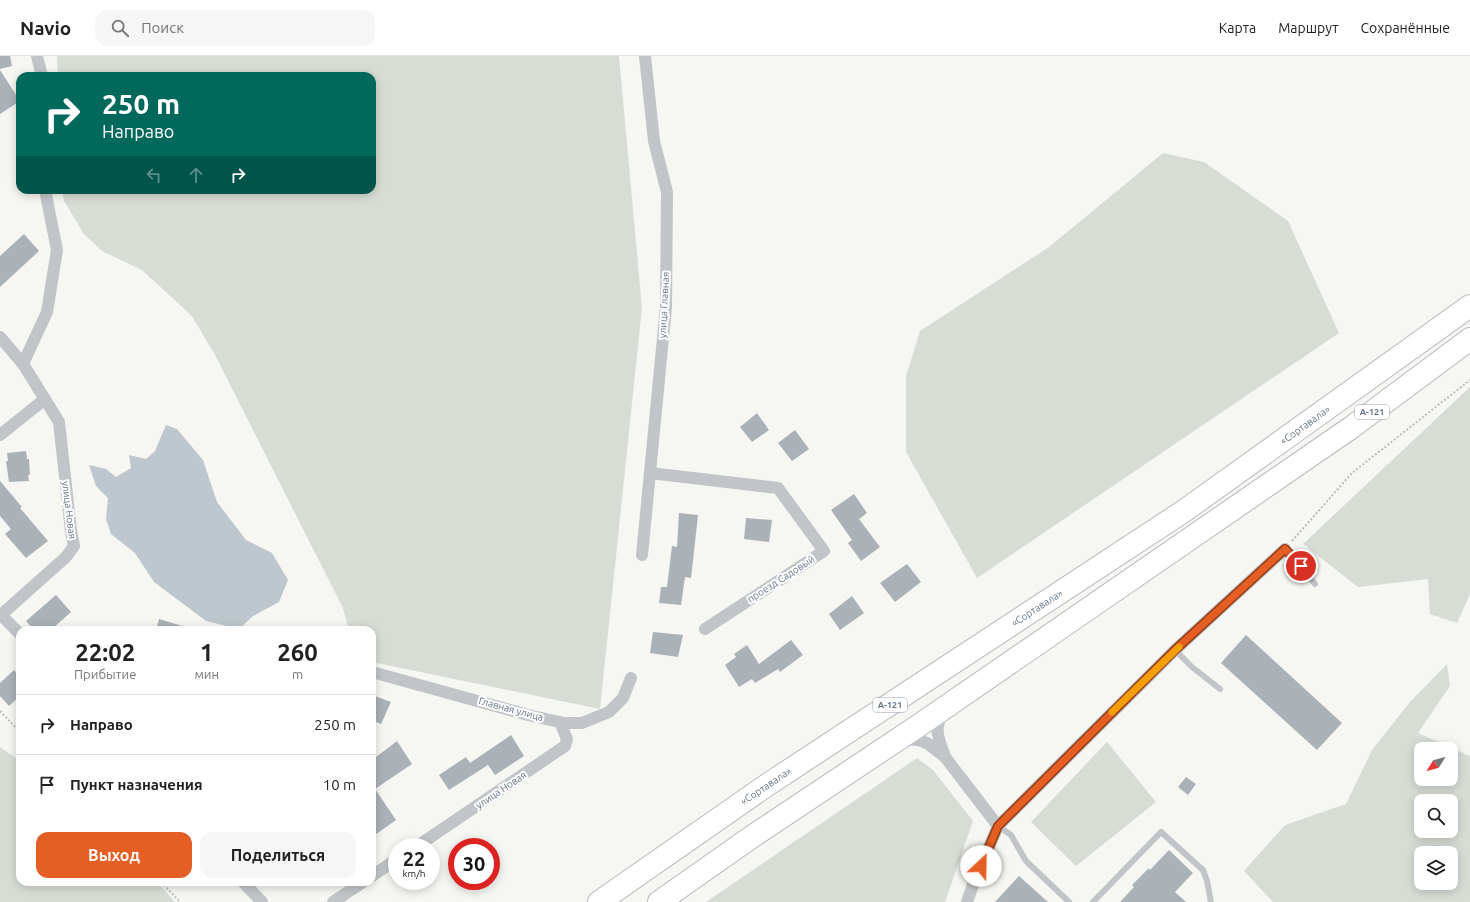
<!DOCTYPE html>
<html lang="ru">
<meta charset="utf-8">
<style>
body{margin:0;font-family:Ubuntu,sans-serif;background:#f6f6f6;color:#222;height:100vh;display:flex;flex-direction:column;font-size:15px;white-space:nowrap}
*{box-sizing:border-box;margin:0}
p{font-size:13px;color:#767676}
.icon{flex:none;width:22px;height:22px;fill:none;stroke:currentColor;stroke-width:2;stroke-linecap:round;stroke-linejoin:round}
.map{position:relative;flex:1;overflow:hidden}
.panel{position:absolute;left:16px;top:570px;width:360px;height:260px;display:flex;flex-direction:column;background:#fff;border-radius:12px;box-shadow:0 2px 10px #0003}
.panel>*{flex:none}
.hud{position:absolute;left:16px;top:16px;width:360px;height:122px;border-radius:12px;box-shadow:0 2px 10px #0003;background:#00695c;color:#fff;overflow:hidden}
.needle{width:26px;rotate:233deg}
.buttons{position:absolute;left:1414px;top:686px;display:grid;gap:8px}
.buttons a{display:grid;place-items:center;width:44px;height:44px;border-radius:8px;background:#fff;box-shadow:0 2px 10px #0003;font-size:20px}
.speed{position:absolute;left:388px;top:782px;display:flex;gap:8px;font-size:20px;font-weight:700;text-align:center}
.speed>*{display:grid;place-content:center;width:52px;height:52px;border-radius:50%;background:#fff;box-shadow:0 2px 10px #0003;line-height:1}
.speed small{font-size:10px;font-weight:400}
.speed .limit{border:6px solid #d22;background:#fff;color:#111}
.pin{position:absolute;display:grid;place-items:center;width:34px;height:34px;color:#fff;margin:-17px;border:2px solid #fff;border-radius:50%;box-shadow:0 1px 4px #0007}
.me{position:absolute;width:44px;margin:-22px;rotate:24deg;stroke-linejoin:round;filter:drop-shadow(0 0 3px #0008)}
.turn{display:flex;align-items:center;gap:14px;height:84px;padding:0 20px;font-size:18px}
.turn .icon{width:52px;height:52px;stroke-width:2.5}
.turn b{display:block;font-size:28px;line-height:34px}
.lanes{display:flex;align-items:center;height:38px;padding:0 20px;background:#0003;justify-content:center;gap:20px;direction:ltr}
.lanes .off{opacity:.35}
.eta{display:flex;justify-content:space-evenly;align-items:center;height:68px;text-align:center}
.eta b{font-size:24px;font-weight:600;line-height:28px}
.action{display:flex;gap:8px;margin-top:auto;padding:8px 20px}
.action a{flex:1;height:46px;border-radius:12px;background:#e55f24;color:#fff;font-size:16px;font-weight:600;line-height:46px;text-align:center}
.action a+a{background:#f6f6f6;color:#222}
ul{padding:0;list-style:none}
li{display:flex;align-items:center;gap:12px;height:60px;padding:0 20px;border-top:1px solid #e0e0e0}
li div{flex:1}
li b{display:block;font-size:15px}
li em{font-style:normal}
header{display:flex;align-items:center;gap:24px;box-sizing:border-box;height:56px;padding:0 20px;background:#fff;border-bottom:1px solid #e0e0e0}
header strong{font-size:19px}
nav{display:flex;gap:22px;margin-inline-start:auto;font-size:14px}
.search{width:280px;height:36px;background:#f6f6f6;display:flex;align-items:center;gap:10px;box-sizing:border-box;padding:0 14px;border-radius:12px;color:#767676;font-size:15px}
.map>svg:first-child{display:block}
</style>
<header>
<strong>Navio</strong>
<div class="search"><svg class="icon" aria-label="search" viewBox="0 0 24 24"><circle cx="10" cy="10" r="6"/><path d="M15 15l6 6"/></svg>Поиск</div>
<nav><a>Карта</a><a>Маршрут</a><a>Сохранённые</a></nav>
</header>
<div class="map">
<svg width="1470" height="846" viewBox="0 0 1470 846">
<rect width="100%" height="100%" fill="#f6f6f3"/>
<g fill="#d7ddd4" fill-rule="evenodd">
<path d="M57,0h562l23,252 -42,401 -228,-47v-32h-23l-6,-22 -128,-253 -23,-39 -50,-46 -40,-19 -18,-17 -20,-33 -2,-11h310v-114h-314z"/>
<path d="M1163,97l41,9 84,59 51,112 -362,245 -71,-126v-76l14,-45 129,-84z"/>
<path d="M1470,331v207l-13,29 -27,-9 -2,-35 -70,8 -55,-43z"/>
<path d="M1447,608l3,22 -32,47 52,23v146h-197l-29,-31 41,-46 61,-21 26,-54 38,-48zM1421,693h30v30h-30zM1421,745h30v30h-30zM1421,797h30v30h-30z"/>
<path d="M1107,686l49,60 -80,64 -45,-44z"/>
<path d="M0,691l20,14v121h137l18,20h-175z"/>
<path d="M917,702l16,12 40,51 -28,81h-239z"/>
</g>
<path fill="#bec7cd" d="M166,369l11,4 26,31 14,42 29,38 26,13 16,27 -9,22 -26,14 -14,13 -33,-8 -52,-39 -19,-29 -24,-19 -5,-15 2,-21 -12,-12 -7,-21 17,4 10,8 15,-9 -2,-13 17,4 9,-8z"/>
<g fill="#aab2b8">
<path d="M0,0h10l2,10 -12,3z"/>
<path d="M0,14l20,31 -20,13z"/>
<path d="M24,178l15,17 -39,36v-31z"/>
<path d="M757,357l12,17 -17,12 -12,-15z"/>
<path d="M795,374l14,19 -17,12 -14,-18z"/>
<path d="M26,395l1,8h2l1,16h-2l1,6 -20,1 -3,-21h2l-1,-8z"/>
<path d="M0,425l22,26 -2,1 28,33 -22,17 -21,-24 6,-5 -11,-13z"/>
<path d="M854,438l13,19 -8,6 21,28 -19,14 -13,-18 4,-3 -21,-30z"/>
<path d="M679,457l19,2 -7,63 -6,-1 -4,28 -22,-2 2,-16h6l5,-41 5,1z"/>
<path d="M746,462l26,2 -3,22 -25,-3z"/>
<path d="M907,508l14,18 -26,20 -15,-19z"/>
<path d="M56,539l15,17 -20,18h-17l-8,-9z"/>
<path d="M852,540l12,17 -24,17 -11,-16z"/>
<path d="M159,563l30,9 -1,2h-32z"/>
<path d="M653,576l30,3 -5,22 -28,-4z"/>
<path d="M1246,579l96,88 -25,27 -96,-87z"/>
<path d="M791,584l12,15 -23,17 -2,-3 -23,14 -3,-4 -13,8 -14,-22 11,-8 -2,-3 13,-9 12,19z"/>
<path d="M14,614l6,7v19l-11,10 -9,-10v-13z"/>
<path d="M372,639l19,7 -10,22 -9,-4z"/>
<path d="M511,679l13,21 -29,19 -7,-10 -39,25 -10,-15 27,-18 4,6z"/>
<path d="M397,685l15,23 -37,25 21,31 -24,17v-77z"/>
<path d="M1186,721l10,7 -8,11 -10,-8z"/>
<path d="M1169,794l24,23 -18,19 11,10h-66l14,-15 -2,-2 17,-17 1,2z"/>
<path d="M1019,820l29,26h-53z"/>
</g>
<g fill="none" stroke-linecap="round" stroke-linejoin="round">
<g stroke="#b6b9bc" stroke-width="24">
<g id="highway">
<path d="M599,846l168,-117 417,-274 286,-205"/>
<path d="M659,846l94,-66 168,-112 431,-297 118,-88"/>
</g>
</g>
<g stroke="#bbbdc0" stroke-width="2" stroke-dasharray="2 2" stroke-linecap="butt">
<path d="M1292,485l60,-68 118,-93"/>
<path d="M0,655l20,21"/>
<path d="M161,826l19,20"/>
</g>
<g stroke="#c1c5c8" stroke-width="6">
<path d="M1285,493l9,8 21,27"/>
<path d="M1175,594l17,17 28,22"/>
<path d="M998,770l13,9 15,26 43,41"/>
<path d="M1093,846l68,-70 42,38 4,11 4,21"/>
</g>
<g stroke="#c1c5c8" stroke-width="12">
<path d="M37,0l5,20"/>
<path d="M0,281l23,27 36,58 12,109 3,15 -8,11 -65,58 19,19"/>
<path d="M23,308l24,-52 10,-62 -12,-60"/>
<path d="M0,379l45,-36"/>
<path d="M650,417l128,15 46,63 -119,78"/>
<path d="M642,499l24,-248 1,-115 -13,-51 -9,-85"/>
<path d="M372,616l156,43 36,8h18l27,-11 14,-14 8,-20"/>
<path d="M943,656c-10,19 -4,26 2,45"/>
<path d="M903,683l15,1 9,3 18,14 53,69"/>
<path d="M416,791l149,-101 2,-7 -7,-17"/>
<path d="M372,820l25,-17"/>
<path d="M243,826l19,20"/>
<path d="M333,846l30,-20"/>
<path d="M967,846l8,-23 23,-53 177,-176 110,-101"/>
</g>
<use href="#highway" stroke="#fff" stroke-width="22"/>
</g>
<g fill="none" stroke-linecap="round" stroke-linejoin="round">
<g stroke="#953e17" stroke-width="10">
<path id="route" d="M981,810l17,-40 177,-176 110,-101 16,17"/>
</g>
<use href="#route" stroke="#e55f24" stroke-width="7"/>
<path stroke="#f59e0b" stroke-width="7" d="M1112,656l67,-65"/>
</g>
<g text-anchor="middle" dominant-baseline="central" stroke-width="4" stroke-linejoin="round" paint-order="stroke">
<g fill="#fff" stroke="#939ea9" stroke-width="1">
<rect x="1355" y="349" width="34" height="14" rx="3"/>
<rect x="873" y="642" width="34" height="14" rx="3"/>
</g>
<g font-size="9" font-weight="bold" fill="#657484">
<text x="1372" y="356">А-121</text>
<text x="890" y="649">А-121</text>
</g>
<g font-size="10" fill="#657484" stroke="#fff">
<text transform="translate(664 249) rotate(-87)">улица Главная</text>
<text transform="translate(1305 369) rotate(-36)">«Сортавала»</text>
<text transform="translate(69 454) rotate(83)">улица Новая</text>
<text transform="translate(781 523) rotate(-33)">проезд Садовый</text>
<text transform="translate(1037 552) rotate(-33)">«Сортавала»</text>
<text transform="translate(511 653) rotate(15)">Главная улица</text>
<text transform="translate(766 730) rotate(-34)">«Сортавала»</text>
<text transform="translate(501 734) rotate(-34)">улица Новая</text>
</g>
</g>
</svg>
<div class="buttons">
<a><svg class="needle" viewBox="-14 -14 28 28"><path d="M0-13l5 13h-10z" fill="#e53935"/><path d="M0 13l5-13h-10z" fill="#767676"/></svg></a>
<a><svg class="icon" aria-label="search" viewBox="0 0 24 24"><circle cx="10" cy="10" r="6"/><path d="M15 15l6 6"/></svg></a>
<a><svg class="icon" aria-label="layers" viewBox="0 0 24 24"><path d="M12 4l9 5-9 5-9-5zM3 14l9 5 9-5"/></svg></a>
</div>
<div class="speed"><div>22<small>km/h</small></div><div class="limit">30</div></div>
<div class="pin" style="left:1301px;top:510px;background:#d93025"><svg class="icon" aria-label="arrive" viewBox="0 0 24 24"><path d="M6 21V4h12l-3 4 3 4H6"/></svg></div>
<svg class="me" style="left:981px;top:810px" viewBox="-20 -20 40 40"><circle r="19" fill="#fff"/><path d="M0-13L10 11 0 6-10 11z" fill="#e55f24"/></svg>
<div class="hud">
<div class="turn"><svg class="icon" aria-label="right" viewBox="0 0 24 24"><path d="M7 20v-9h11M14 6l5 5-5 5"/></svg><div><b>250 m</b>Направо</div></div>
<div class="lanes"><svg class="icon off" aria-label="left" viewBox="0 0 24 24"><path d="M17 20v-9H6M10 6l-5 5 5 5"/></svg><svg class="icon off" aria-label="ahead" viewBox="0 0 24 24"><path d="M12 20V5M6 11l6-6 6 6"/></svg><svg class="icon" aria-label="right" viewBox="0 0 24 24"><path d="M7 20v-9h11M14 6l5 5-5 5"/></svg></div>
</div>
<section class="panel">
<div class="eta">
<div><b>22:02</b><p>Прибытие</p></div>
<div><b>1</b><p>мин</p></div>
<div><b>260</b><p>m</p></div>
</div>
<ul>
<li><svg class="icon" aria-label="right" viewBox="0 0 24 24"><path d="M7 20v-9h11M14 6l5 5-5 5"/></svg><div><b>Направо</b></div><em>250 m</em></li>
<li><svg class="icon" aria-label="arrive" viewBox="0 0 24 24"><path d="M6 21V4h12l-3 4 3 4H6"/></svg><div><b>Пункт назначения</b></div><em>10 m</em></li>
</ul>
<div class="action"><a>Выход</a><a>Поделиться</a></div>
</section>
</div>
